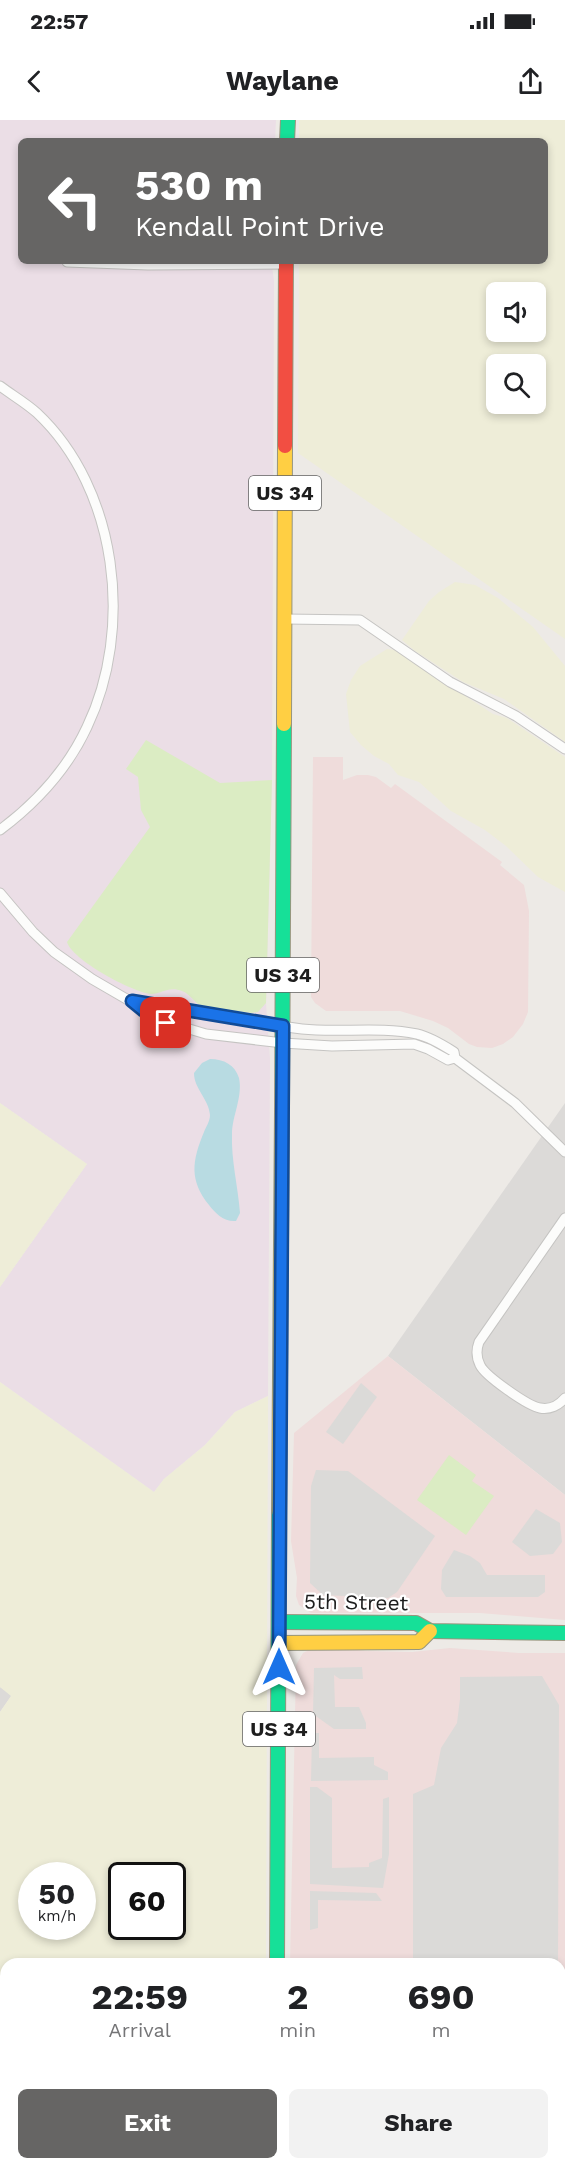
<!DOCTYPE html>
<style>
body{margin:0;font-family:"Work Sans",sans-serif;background:#f2f2f2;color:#202124;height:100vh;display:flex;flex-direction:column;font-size:22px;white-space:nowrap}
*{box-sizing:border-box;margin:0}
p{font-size:20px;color:#757577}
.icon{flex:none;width:33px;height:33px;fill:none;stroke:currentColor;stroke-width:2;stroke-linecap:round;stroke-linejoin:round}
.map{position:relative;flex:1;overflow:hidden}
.drawer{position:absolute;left:0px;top:1838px;width:566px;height:212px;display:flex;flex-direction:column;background:#fff;border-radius:18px 18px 0 0;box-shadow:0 3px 9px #0003}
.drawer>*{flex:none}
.guide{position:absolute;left:18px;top:18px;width:530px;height:126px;border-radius:9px;box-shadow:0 3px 9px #0003;background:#666564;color:#fff;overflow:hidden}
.controls{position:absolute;left:486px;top:162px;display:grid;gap:12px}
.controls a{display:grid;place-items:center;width:60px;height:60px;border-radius:9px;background:#fff;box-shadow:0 3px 9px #0003;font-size:30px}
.speed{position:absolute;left:18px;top:1742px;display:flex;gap:12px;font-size:30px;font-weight:700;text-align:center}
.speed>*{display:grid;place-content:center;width:78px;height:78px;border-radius:50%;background:#fff;box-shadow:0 3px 9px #0003;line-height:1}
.speed small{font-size:15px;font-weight:400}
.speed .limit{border:3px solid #111;border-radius:9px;background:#fff;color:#111}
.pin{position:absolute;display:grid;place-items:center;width:51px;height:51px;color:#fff;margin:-26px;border-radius:12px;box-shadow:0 3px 9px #0006}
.me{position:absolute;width:66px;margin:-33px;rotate:0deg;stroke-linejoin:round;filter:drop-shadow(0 0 4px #0008)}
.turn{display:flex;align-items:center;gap:21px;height:126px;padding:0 18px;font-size:27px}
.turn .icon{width:78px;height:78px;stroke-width:2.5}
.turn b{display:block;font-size:42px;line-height:51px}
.eta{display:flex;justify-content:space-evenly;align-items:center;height:102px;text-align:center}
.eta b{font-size:36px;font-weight:700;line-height:42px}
.cta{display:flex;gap:12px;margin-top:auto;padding:12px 18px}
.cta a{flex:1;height:69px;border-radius:9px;background:#666564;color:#fff;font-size:24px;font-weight:700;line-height:69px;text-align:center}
.cta a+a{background:#f2f2f2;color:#202124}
.status{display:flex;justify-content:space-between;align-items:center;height:42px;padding:0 30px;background:#fff;direction:ltr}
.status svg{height:16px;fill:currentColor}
header{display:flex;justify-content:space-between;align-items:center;height:78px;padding:0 18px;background:#fff;font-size:27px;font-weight:700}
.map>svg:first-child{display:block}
</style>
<div class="status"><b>22:57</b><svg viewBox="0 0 49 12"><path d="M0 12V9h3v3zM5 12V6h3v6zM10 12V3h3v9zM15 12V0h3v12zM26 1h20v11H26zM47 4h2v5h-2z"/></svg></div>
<header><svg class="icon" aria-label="back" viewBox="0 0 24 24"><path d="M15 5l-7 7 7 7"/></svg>Waylane<svg class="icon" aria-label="share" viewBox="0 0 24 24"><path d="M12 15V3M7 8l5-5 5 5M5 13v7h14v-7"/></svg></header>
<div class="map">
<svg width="565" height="2048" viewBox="0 0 565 2048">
<rect width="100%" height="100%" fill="#edeae6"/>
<g fill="#dcdad8">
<path d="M565,983v392l-177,-139z"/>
<path d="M0,1567l12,8 -12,17z"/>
<path d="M0,1915l6,4v124h174l7,5h-187z"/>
</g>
<g fill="#efdcdb">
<path d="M313,637h30v23l14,-5h11l8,2 15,11 4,-4 107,78 -2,3 24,20 5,26 -1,101 -5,12 -10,13 -10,7 -11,4 -15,-1 -8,-3 -21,-16 -15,-7 -33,-10h-74l-11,-8 -4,-6z"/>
<path d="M388,1236l177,139v125l-85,-7h-169l-12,-8 -3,-9 1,-18 -6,-37 3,-108z"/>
<path d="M334,1527l32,4 46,1 38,-4 69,5h46v515h-275v-5h270v-199h-270l6,-299 7,-12 8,-4z"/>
</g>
<path fill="#ebdee6" d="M0,0h276l-1,21 -140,-2 -1,2h-113v120h111l140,5 2,15 -2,499 -6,223 4,56 -2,337 -33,16 -30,33 -41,34 -10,13 -154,-110v-95l87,-123 -87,-61z"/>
<g fill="#dbdad8">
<path d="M361,1263l16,14 -34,47 -17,-12z"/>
<path d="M316,1350l32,1 87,65 -38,56 -9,6 -65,-3 -13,-12 1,-97z"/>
<path d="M536,1389l24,14 2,19 -9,12 -23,2 -18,-14z"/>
<path d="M454,1430l16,6 10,7 7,12h58v17l-7,5h-92l-5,-8 1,-19z"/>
<path d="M362,1547l1,12h-23l-6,-4 1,32h24l7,16v6h-32l-21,-15 1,-46z"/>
<path d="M542,1556l17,29 -1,258h-145v-169l21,-9 7,-37 16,-25 3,-24v-22z"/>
<path d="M312,1613h7v25l55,-1v8l14,7v8l-77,1z"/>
<path d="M310,1667h7l15,11v70l37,-1v-4l13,-5 1,-59 6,-2v57l-6,34 -73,-4z"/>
<path d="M310,1771l66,2 6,8 -64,-1v28l-8,2z"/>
<rect x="409" y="2043" width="146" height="5"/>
</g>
<g fill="#eeedd8" fill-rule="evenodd">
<path d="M299,0h266v519l-267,-186 1,-192h245v-120h-245zM496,172h40v40h-40zM496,244h40v40h-40z"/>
<path d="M455,462l20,3 23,13 35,29 32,39v76l-61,-43 -41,-17 -48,-31 -13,-11 27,-39 10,-9z"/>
<path d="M387,529l8,1 98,64 14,4 58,39v135l-27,-15 -32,-31 -21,-16 -34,-19 -32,-29 -21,-7 -9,-11 -15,-8 -13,-11 -11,-13 -4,-38 5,-14 9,-14z"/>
<path d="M0,983l87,61 -87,123z"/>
<path d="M0,1262l154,110 10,-13 41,-34 30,-33 33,-16 -2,567 -260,1v75l-6,-4v-323l11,-16 -11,-9zM32,1755h50v51h-50zM122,1755h50v51h-50z"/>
<path d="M180,2043h85v5h-78z"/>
</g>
<g fill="#dbecc3">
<path d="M146,620l74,43 52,-3 -6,223 -8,9 -7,1c-11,-2 -43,-4 -51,-8 -6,-3 -10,-11 -18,-14 -14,-5 -20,3 -31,3 -19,-2 -79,-34 -84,-52l83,-115 -9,-17 -3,-33 -12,-8z"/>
<path d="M449,1335l27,20 -4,6 22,15 -28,39 -49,-35z"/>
</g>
<path fill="#b8dbe2" d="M210,939c14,0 25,6 29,19 4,19 -7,38 -7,56 -1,26 6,52 8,79l-4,8c-12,1 -20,-7 -27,-16 -20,-25 -17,-44 -5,-73 2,-5 6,-11 6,-17 -1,-16 -16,-26 -16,-42l8,-10z"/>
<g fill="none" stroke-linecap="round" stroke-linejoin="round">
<g stroke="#c5c4c2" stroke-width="11">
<g id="street">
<path d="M67,142l81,3 138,-1"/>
<path d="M0,266c12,9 26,17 37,27 81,76 97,216 50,314 -19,41 -51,76 -87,103"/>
<path d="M285,499l75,1 90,62 66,34 49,33"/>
<path d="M0,773l33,39 21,20 38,27 74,43 40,12 77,9 49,3 82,-2 14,5 20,11 7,-2"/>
<path d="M134,881c56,9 111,21 168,28 38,4 77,-3 115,5 13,3 26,11 37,18l1,6 60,45 50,49"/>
<path d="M565,1098l-86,124c-3,8 -3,15 1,23 5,11 48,41 60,43 10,2 19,-3 25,-10"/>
<path d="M0,1989l6,2"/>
<path d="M63,2043l3,5"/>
</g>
</g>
<g stroke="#97967e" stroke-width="16">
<g id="fast">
<path d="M287,21l1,-21"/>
<path d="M282,992l2,-388"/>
<path d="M279,1502l137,1 14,8 135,2"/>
<path d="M277,1844l2,-453"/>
</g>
</g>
<g stroke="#97967e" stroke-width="16">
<g id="slow">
<path d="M284,604l1,-278"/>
<path d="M279,1391l3,-399"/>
<path d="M279,1523l140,-1 11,-11"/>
</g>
</g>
<g stroke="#97967e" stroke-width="16">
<g id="jam">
<path d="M285,326l1,-185"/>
<path d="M277,2043v5"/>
</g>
</g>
<use href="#street" stroke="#fcfcfb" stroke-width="9"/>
<use href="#fast" stroke="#16e098" stroke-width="14"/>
<use href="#slow" stroke="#ffcf43" stroke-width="14"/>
<use href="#jam" stroke="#f24e42" stroke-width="14"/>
</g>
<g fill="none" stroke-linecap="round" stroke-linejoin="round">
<g stroke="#114b97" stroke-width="15">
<path id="route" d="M166,903l-23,-13 -11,-9 151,25 -4,641"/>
</g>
<use href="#route" stroke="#1a73e8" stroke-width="10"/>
</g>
<g text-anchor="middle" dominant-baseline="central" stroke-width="4.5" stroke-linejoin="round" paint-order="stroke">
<g fill="#fff" stroke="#626262" stroke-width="1.5">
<rect x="249" y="356" width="72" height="34" rx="4.5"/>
<rect x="247" y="838" width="72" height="34" rx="4.5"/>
<rect x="243" y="1592" width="72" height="34" rx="4.5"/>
</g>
<g font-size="20" font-weight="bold" fill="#1e1e1e">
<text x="285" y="373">US 34</text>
<text x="283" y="855">US 34</text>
<text x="279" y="1609">US 34</text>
</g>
<g font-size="21" fill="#1e1e1e" stroke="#fff">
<text transform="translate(356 1482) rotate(1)">5th Street</text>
</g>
</g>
</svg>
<div class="controls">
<a><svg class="icon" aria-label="sound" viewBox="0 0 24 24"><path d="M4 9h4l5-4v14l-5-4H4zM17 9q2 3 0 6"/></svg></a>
<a><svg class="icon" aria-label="search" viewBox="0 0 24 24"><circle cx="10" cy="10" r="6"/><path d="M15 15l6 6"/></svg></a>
</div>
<div class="speed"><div>50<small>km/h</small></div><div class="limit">60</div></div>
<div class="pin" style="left:166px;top:903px;background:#d93025"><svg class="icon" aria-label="arrive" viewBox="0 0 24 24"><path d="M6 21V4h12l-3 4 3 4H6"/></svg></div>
<svg class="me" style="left:279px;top:1547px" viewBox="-20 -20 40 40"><path d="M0-17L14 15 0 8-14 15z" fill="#1a73e8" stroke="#fff" stroke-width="4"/></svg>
<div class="guide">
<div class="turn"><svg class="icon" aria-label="left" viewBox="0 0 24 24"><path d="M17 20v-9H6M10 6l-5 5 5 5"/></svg><div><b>530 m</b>Kendall Point Drive</div></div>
</div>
<section class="drawer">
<div class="eta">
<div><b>22:59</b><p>Arrival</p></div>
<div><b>2</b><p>min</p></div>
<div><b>690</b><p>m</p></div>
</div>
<div class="cta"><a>Exit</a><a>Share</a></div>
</section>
</div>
